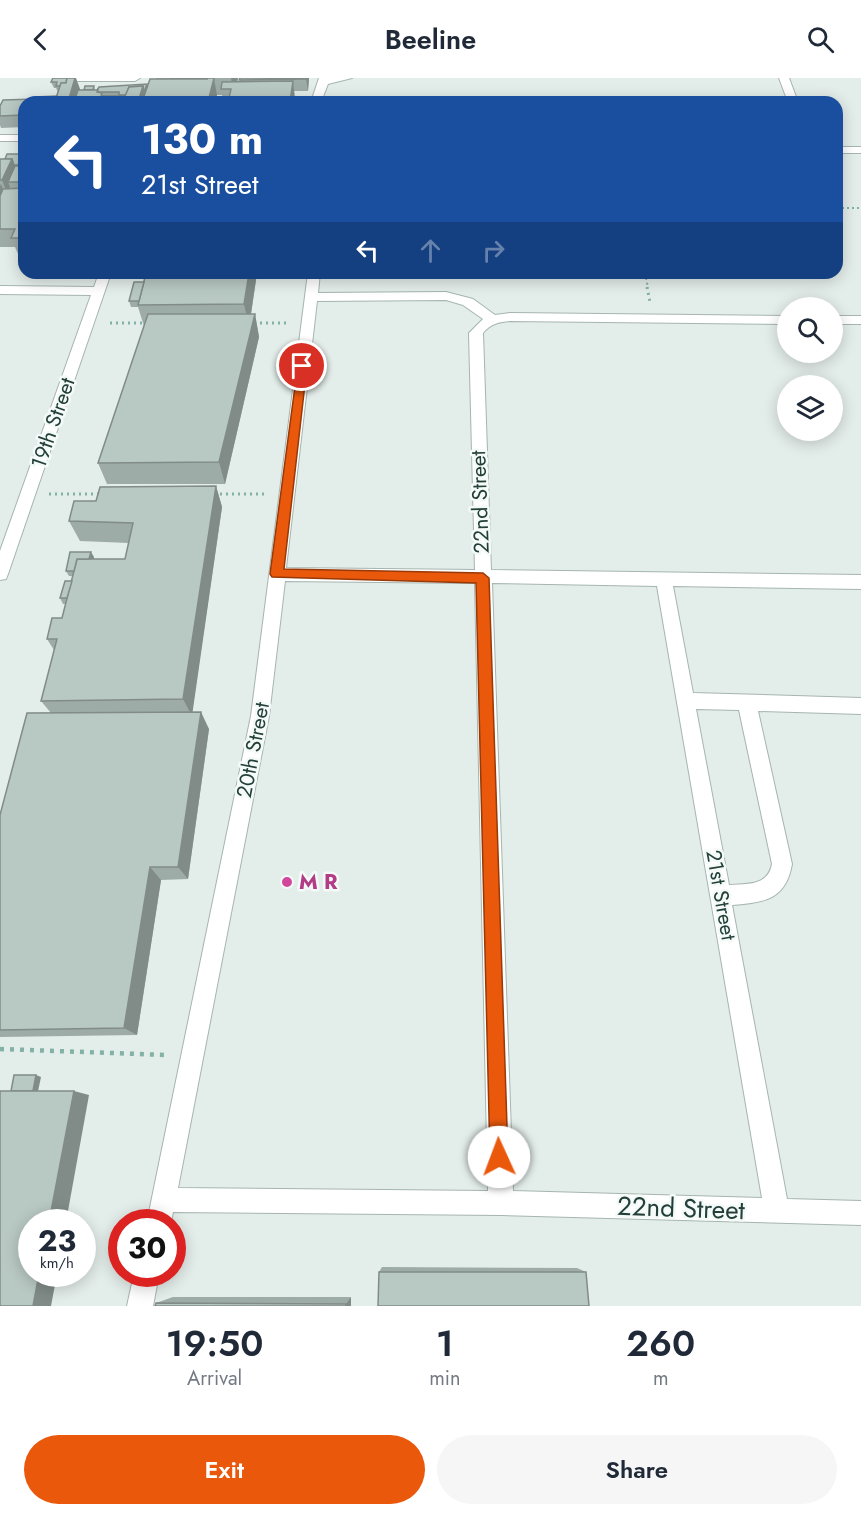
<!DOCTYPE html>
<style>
body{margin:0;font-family:Jost,sans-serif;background:#f6f6f7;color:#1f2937;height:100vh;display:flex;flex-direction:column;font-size:22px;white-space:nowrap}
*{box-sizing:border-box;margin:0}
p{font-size:20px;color:#747a83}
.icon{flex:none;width:33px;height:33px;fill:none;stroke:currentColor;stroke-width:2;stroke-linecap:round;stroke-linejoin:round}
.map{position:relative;height:1228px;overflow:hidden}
.drawer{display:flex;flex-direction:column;background:#fff;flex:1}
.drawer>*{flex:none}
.top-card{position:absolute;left:18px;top:18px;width:825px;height:183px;border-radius:18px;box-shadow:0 3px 15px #0003;background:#1a4fa0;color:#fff;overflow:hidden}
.controls{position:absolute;left:777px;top:219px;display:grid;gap:12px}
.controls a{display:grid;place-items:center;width:66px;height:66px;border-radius:50%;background:#fff;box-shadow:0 3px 15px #0003;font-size:30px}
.speed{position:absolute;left:18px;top:1131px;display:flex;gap:12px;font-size:30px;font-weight:700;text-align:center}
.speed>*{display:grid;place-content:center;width:78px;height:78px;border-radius:50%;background:#fff;box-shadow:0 3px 15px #0003;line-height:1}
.speed small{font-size:15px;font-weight:400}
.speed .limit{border:9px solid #d22;background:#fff;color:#111}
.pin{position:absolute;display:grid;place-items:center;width:51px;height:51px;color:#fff;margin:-26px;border:3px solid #fff;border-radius:50%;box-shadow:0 2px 6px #0007}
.me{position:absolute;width:66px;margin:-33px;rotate:358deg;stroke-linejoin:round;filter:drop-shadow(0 0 4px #0008)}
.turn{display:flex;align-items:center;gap:21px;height:126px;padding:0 24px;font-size:27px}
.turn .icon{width:78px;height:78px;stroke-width:2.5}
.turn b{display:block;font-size:42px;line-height:51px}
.lanes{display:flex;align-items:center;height:57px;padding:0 24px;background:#0003;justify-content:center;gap:30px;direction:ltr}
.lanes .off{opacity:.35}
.eta{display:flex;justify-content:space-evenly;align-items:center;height:102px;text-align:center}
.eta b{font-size:36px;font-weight:600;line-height:42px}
.action{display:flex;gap:12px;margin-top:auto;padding:12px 24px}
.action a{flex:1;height:69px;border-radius:36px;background:#ea580c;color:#fff;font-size:24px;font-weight:600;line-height:69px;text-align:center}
.action a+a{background:#f6f6f7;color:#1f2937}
header{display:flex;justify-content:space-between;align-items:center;height:78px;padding:0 24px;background:#fff;font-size:27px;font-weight:600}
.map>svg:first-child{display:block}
</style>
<header><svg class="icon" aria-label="back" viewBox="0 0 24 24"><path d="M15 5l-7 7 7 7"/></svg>Beeline<svg class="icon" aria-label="search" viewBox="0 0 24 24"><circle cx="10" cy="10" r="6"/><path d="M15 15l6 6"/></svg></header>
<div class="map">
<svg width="861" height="1228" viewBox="0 0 861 1228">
<rect width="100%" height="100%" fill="#e3ede9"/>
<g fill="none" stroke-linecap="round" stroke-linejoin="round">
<g stroke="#a6b5b1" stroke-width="2">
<g id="minor">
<path d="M72,0h68l-5,3h-58z"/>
<path d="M319,0h33l-24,6 -7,18h-10z"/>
<path d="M779,0h10l9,24h-10z"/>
<rect x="0" y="57" width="24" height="6"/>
<rect x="837" y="69" width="24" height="6"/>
<path d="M99,195h12l-103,301 -2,5 -6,1v-29l91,-256 -91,-1v-8l94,1z"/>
<path d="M308,195h12l-2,20 128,-1 27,7 22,16 15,-2 278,3v8l-278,-3c-11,1 -20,3 -27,12l8,237 370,5v14l-188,-3 20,107 168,5v16l-103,-3 34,153c-6,35 -27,39 -60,41l55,294 74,2v24l-360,-10 -328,-3 -2,10h-24l104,-506zM446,222l17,5 20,14 -14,14 6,237 -189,-2 31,-267zM285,503l190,2 13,608 -310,-3 91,-472zM492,505l165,3 105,612 -249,-7zM696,631l43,1 33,154c-4,22 -25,20 -43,21z"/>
<rect x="832" y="238" width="29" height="8"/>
<path d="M134,1196h25l-6,32h-26z"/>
</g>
</g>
<g stroke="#83b1a5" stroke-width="2" stroke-dasharray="2 3" stroke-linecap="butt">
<path d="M837,130h24"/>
<path d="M645,195l3,15"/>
</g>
<g stroke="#83b1a5" stroke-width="3" stroke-dasharray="2 4" stroke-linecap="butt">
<path d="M647,209l3,15"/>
<path d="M110,245h37"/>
<path d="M254,245h34"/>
<path d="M49,416h53"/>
<path d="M214,416h53"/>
</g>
<path stroke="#83b1a5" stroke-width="4.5" stroke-dasharray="4 6" stroke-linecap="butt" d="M0,971l167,6"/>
<use href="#minor" fill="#fff" fill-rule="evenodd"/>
</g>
<g fill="#9eaca8">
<path d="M53,0l27,11 -1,1h5l10,-4 1,4 52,-3 9,-8v-1h82l-1,3h3v-3h69l-1,13h-14v11h-71l-1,-7h-5l-2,7h-191v25l-23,1 -1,-3v-19l33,-7 24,-3 1,-4 -2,-4h-2l-3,-6z"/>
<path d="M24,80l-1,8h1v89l-5,1 -4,-9h-15v-88z"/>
<path d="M142,195h115l-6,41h4l4,23 -34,147h-118l-9,-21 46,-137 -6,-19h-7l-2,-6 15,-19 1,-4h-2z"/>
<path d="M216,408l6,21 -30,205 17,17 -21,150 -27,1 -24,155 -137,2v-222l51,-102 -10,-12 13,-51 -7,-11 15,-21 4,-14h-3l-3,-6 12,-17 1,-5h-4l-3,-5 28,-14v2h31l4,-16 -49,-2 -11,-20 27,-20z"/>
<path d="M382,1189l195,1 9,4h-207z"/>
<path d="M173,1219h178v9h-196l1,-3z"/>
</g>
<g fill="#818c88">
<path d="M75,0h1l4,11 -4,13h-8z"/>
<path d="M214,0l3,17 -2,7h-7z"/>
<path d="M231,0h7l-4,17z"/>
<path d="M307,0h2l-1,13 -2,-12z"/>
<path d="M293,3l2,17 -1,4h-4z"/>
<path d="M147,6l1,6 -3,12h-7l5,-16z"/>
<path d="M22,76l2,4v4l-4,9 -2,-6z"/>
<path d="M12,81l4,12 -8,11 2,5 -3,6 -5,-13z"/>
<path d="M1,106l9,22 -10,23v-43z"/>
<path d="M249,195h8l-8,54 -5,-23z"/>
<path d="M255,236l4,23 -34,147 -6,-22z"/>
<path d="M216,408l6,21 -30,209 -9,-17z"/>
<path d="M91,474l3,5 -5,19 -2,-6z"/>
<path d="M201,634l8,17 -21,150 -10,-12z"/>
<path d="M150,789l11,13 -24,155 -13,-7z"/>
<path d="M36,997l5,2 -4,19 -5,-2z"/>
<path d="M74,1013l15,4 -23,127h-17z"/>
<path d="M39,1196h18l-6,32h-18z"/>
<path d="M351,1219v9h-5v-2z"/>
</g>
<g fill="#b8c8c3" stroke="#818c88" stroke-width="1.5">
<path d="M53,0h14l-1,5h-5l-1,3h-4l1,-4h-6z"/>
<path d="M67,0h8l-7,24h-21l1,-4h8l5,-15h5z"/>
<path d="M170,0h44l-6,24h-66l8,-23h58z"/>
<path d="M240,0h67l-1,1 -67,1z"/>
<path d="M293,3l-3,21h-62l3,-13h-10l1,-7z"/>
<path d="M147,6l-3,8 -1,-6 -14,1 -3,8h-7v-3h-21l-1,-2 2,-3z"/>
<path d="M85,8h9l-1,4h-9z"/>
<path d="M143,8l-5,16h-64l4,-12h20l-1,2 5,1 -1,3h24l4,-9z"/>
<path d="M57,18l-1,2h-8l-1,4h-10l-1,-3h-3l1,-2z"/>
<path d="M36,21l-1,3h-11v13l-24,1v-10l3,-6z"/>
<path d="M7,76h15l-4,11h-4l-2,-6h-7z"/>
<path d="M0,81h12l-10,21h-2z"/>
<path d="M15,88h9v16h-16z"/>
<path d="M24,110v50h-13l4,-9h-15v-33l3,-7z"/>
<path d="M146,195h103l-5,31 -106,1z"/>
<path d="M134,204h10l-5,19h-10z"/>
<path d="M148,236h107l-36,148 -121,1z"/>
<path d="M216,408l-33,213 -142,2 16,-62h-10l5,-21h10l15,-59h48l8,-36 -64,-2 5,-20h22l4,-14z"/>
<path d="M70,474h21l-2,7h-12l-3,12h-8z"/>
<path d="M65,503h7l-5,17h-7z"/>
<path d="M201,634l-23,155h-28l-26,161 -124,2v-215l27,-102z"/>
<path d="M14,997h22l-3,16h-22z"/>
<path d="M0,1013h74l-25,131h-17v52h7l-6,32h-33z"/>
<path d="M379,1194h207l3,34h-211z"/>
<path d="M156,1225l190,1v2h-191z"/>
</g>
<path fill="#ea580c" stroke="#983908" stroke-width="1.5" d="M298,286l9,2 -23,203 199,4 6,5 19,579 -2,6 -7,3 -6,-3 -3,-6 -14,-574 -204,-6 -2,-3z"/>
<circle fill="#d1479c" stroke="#f4faf7" stroke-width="2" cx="287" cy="804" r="6"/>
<g text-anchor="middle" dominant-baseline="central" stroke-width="5" stroke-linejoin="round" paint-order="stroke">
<g font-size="21" fill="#233f39" stroke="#f4faf7">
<text transform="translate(53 345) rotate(-71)">19th Street</text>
<text transform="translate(480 424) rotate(-92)">22nd Street</text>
<text transform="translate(253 672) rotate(-79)">20th Street</text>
<text transform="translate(721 817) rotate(80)">21st Street</text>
</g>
<g font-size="21" font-weight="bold" fill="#b23c85" stroke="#f4faf7" text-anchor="start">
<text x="299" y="804">M R</text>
</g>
<g font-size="26" fill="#233f39" stroke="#f4faf7">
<text transform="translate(681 1130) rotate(2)">22nd Street</text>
</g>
</g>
</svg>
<div class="controls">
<a><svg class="icon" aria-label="search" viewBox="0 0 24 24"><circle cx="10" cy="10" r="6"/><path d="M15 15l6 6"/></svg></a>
<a><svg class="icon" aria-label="layers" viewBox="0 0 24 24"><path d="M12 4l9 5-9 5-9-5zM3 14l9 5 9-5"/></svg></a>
</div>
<div class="speed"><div>23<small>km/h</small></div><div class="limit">30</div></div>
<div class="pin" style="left:302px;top:288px;background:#d93025"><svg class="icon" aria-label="arrive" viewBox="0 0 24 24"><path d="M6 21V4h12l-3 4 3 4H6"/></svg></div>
<svg class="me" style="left:499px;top:1079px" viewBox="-20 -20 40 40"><circle r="19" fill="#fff"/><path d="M0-13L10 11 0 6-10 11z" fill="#ea580c"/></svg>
<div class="top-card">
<div class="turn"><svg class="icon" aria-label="left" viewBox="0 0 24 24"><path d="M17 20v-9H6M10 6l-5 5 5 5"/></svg><div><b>130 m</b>21st Street</div></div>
<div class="lanes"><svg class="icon" aria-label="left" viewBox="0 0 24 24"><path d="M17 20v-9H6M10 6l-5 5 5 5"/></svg><svg class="icon off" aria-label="ahead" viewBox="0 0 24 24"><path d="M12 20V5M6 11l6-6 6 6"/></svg><svg class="icon off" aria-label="right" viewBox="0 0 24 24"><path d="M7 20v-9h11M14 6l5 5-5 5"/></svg></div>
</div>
</div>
<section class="drawer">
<div class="eta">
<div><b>19:50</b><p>Arrival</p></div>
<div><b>1</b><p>min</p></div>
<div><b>260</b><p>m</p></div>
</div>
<div class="action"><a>Exit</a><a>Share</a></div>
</section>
